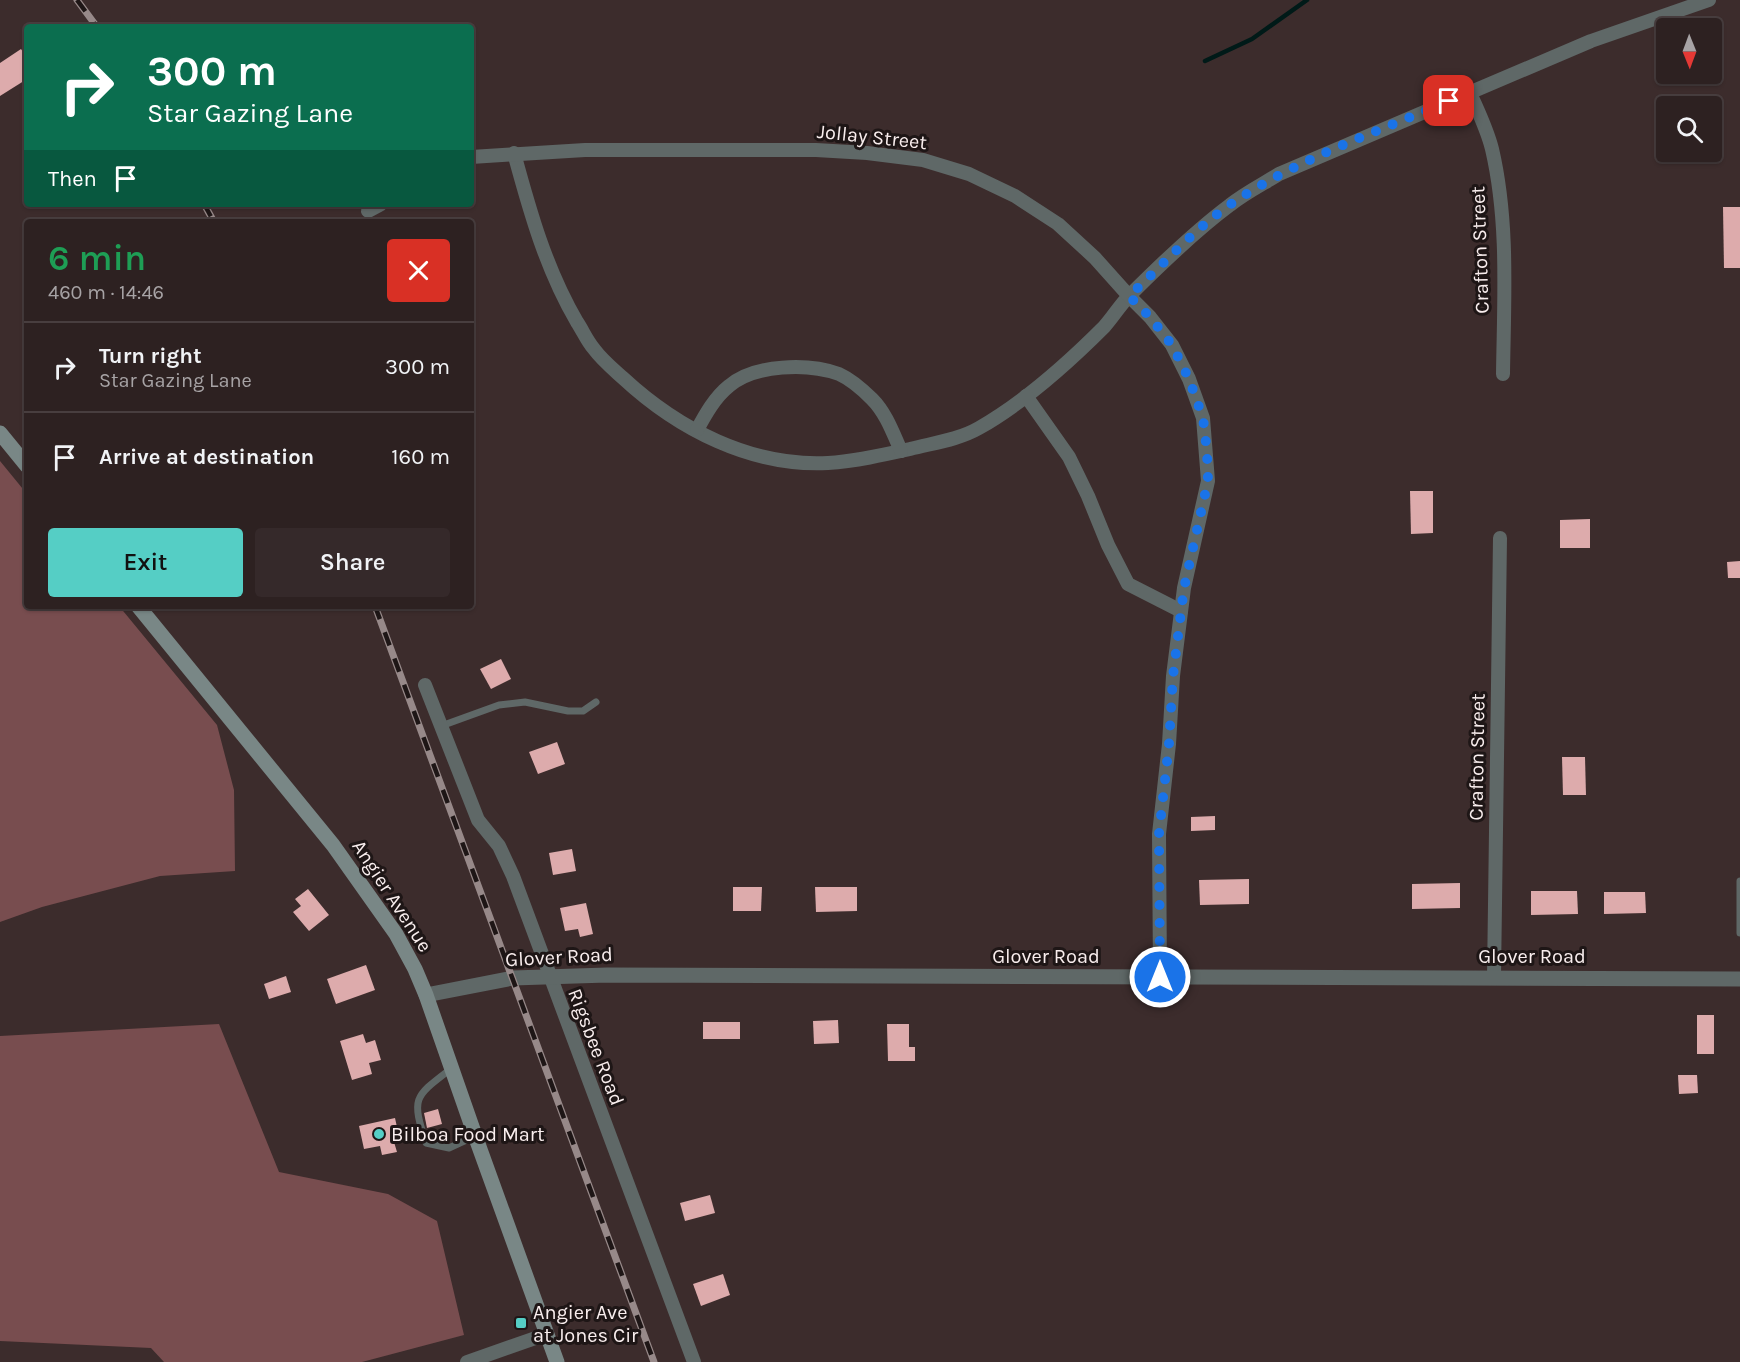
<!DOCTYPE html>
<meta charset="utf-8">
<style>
body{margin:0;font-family:Karla,sans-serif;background:#35292a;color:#f1f3f6;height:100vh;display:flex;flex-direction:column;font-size:22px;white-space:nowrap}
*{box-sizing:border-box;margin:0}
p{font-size:20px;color:#a7a3a5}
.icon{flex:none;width:33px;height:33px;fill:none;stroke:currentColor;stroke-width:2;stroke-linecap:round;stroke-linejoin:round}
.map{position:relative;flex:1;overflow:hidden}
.drawer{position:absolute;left:24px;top:219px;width:450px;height:390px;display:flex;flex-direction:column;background:#2d2121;border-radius:6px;box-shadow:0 2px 4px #0004,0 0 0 2px #483e3f}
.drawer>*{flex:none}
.banner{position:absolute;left:24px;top:24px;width:450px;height:183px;border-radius:6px;box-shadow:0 2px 4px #0004,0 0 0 2px #483e3f;background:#0b6e4f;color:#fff;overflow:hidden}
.needle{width:39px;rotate:179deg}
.tools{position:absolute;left:1656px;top:18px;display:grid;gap:12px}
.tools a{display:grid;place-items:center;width:66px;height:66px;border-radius:6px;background:#2d2121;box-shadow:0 2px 4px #0004,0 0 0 2px #483e3f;font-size:30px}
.pin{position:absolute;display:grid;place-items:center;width:51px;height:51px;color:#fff;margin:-26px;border-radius:12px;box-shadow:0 3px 9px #0006}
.me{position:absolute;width:66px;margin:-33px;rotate:0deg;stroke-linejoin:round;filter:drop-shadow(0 0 4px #0008)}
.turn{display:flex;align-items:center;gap:21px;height:126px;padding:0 24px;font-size:27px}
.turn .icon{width:78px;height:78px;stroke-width:2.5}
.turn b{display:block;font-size:42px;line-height:51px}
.then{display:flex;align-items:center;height:57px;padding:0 24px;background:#0003;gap:12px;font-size:22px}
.round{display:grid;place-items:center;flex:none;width:63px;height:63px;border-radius:6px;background:#35292a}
.head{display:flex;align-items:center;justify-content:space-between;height:102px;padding:0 24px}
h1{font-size:36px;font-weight:600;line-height:45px;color:#1e9e55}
.cta{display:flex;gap:12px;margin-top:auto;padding:12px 24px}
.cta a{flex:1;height:69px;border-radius:6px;background:#55cec5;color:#111;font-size:24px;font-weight:600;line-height:69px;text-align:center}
.cta a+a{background:#35292a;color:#f1f3f6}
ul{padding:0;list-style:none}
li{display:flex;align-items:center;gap:18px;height:90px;padding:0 24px;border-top:2px solid #483e3f}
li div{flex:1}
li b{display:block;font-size:22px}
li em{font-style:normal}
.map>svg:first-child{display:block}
</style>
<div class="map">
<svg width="1740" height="1362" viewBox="0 0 1740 1362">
<rect width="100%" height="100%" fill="#3c2c2c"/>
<g fill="#784d4f">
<path d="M0,461l27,33v112h92l98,119 17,65 1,81 -75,5 -118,31 -42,15z"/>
<path d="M219,1024l60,148 109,22 49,27 27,114 -102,27h-198l-13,-14 -151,-7v-305z"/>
</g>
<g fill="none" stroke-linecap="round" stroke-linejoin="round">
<path stroke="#001a18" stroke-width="4.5" d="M1205,61l47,-22 55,-39"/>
</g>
<g fill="#ddabac">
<path d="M21,49l6,9v21l-27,17v-33z"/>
<path d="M1723,207h17v61h-16z"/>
<path d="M1410,491h23v42l-22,1z"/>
<path d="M1590,519v29h-30v-28z"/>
<path d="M1740,561v17h-12l-1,-16z"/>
<path d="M501,659l10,20 -20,10 -11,-20z"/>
<path d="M557,742l8,22 -27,10 -9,-22z"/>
<path d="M1562,757h23l1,38h-23z"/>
<path d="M1215,816v14l-24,1v-14z"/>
<path d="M572,849l4,22 -23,4 -4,-22z"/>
<path d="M1249,879v25l-49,1 -1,-25z"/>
<path d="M1460,883v25l-48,1v-25z"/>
<path d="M733,887h29l-1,24h-28z"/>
<path d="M815,887h42v24l-41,1z"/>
<path d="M308,889l21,26 -20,16 -16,-19 8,-6 -6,-7z"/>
<path d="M1531,891h46l1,23 -47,1z"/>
<path d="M1604,892h41l1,21 -42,1z"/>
<path d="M586,903l7,31 -13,3 -2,-8 -13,2 -5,-23z"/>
<path d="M366,965l9,25 -39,14 -9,-25z"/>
<path d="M286,976l5,16 -22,7 -5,-15z"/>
<rect x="1697" y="1015" width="17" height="39"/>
<path d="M838,1020l1,23 -25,1 -1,-23z"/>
<rect x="703" y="1022" width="37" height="17"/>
<path d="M887,1024h22v23h6v14h-27z"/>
<path d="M363,1034l3,9 9,-3 6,20 -12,3 3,11 -20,6 -12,-39z"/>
<path d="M1678,1075h19l1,18 -19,1z"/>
<path d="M438,1109l4,15 -15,4 -3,-15z"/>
<path d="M395,1118l5,23 -6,1 3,10 -15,3 -2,-9 -16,3 -5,-23z"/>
<path d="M710,1195l5,18 -30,8 -5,-18z"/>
<path d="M723,1274l7,21 -29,11 -8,-22z"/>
</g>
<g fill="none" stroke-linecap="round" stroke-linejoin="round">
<g stroke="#5f6867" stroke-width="7">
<path d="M441,726l58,-21 26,-3 43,9h15l13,-9"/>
<path d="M1740,881v52"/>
<path d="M452,1068c-38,29 -41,29 -26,75l23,5 26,-12"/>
</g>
<g stroke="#5f6867" stroke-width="14">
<path d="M1470,93c8,18 17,36 22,56 17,73 12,150 11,225"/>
<path d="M514,153c16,59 32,116 63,169 6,9 10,19 17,27 8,11 19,20 29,29 55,51 128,89 205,85 28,-2 55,-8 82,-14 23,-6 48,-9 69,-21 46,-26 88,-64 125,-101 9,-10 16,-22 26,-32 32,-32 65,-64 100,-90 15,-12 33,-21 49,-31l312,-133 118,-41"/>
<path d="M471,157l114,-7h231l51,3 56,7 46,14 46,22 43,28 37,34 34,38 21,21 22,28 17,34 14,39 5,63 -24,107 -11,88 -4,68 -10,90 1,143"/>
<path d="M368,211l13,-7"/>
<path d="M1026,396l43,61 19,39 20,49 20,39 53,27"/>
<path d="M697,430c8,-15 18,-33 32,-44 26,-22 79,-23 110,-12 11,5 24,16 33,25 14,14 21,34 29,52"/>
<path d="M425,685l53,135 21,26 14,30 181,486"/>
<path d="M1494,977l6,-439"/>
<path d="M467,1362l80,-28"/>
</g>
<path stroke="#5f6867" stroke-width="15" d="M426,995l87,-17 94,-3 1133,4"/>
<g stroke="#798786" stroke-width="15">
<path d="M0,433l27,33"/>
<path d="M138,606l195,239 63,89 19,35 11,26 51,146 80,221"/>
</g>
<g stroke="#978989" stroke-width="7">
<g id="rail">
<path d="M77,0l20,27"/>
<path d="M204,204l10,18"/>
<path d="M375,606l279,756"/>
</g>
</g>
<use href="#rail" stroke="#1e1616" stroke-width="4.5" stroke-dasharray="14" stroke-linecap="butt"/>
</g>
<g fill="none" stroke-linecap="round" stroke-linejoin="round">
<path stroke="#1a73e8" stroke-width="10" stroke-dasharray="0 18" d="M1160,977l-1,-143 10,-90 4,-68 11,-88 24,-107 -1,-29 -4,-34 -14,-39 -17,-34 -22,-28 -21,-21c34,-31 66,-68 105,-94 66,-44 143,-70 215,-101"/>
</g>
<g fill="#55cec5" stroke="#1e1616" stroke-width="2">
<circle cx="379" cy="1134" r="6"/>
<rect x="515" y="1317" width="12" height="12" rx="3"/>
</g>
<g text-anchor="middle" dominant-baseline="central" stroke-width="6" stroke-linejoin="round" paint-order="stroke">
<g font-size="20" fill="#f9eeee" stroke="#1e1616">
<text transform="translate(872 137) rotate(6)">Jollay Street</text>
<text transform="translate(1480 250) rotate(-92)">Crafton Street</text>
<text transform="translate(1477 757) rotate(-89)">Crafton Street</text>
<text transform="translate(392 896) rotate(57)">Angier Avenue</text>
<text x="1046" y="956">Glover Road</text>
<text x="1532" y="956">Glover Road</text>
<text transform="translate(559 957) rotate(-3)">Glover Road</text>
<text transform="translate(596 1047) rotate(69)">Rigsbee Road</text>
</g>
<g font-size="20" fill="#f9eeee" stroke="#1e1616" text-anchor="start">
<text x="391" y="1134">Bilboa Food Mart</text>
<text x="533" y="1312">Angier Ave<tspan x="533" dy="23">at Jones Cir</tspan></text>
</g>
</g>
</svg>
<div class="tools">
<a><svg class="needle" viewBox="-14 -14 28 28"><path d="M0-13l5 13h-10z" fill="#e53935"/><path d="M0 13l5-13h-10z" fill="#a7a3a5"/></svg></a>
<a><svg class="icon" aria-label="search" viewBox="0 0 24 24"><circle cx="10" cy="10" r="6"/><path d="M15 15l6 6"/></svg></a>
</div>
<div class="pin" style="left:1449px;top:101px;background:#d93025"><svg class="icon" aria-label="arrive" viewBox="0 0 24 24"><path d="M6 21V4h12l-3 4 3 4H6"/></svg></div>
<svg class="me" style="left:1160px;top:977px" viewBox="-20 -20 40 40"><circle r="17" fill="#1a73e8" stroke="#fff" stroke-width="3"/><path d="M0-11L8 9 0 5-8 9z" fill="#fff"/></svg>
<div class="banner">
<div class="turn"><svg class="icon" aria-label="right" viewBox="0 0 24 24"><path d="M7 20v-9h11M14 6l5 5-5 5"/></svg><div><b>300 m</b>Star Gazing Lane</div></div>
<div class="then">Then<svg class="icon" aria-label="arrive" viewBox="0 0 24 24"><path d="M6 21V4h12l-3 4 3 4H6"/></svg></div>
</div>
<section class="drawer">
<div class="head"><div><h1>6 min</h1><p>460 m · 14:46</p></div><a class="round" style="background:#d93025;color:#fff"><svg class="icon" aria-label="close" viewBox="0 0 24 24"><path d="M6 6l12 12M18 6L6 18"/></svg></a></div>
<ul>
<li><svg class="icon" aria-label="right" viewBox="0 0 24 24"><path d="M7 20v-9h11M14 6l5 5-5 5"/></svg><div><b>Turn right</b><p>Star Gazing Lane</p></div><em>300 m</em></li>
<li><svg class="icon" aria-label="arrive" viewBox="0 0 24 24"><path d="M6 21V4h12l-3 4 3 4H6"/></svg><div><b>Arrive at destination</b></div><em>160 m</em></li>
</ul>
<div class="cta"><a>Exit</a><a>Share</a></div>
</section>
</div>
